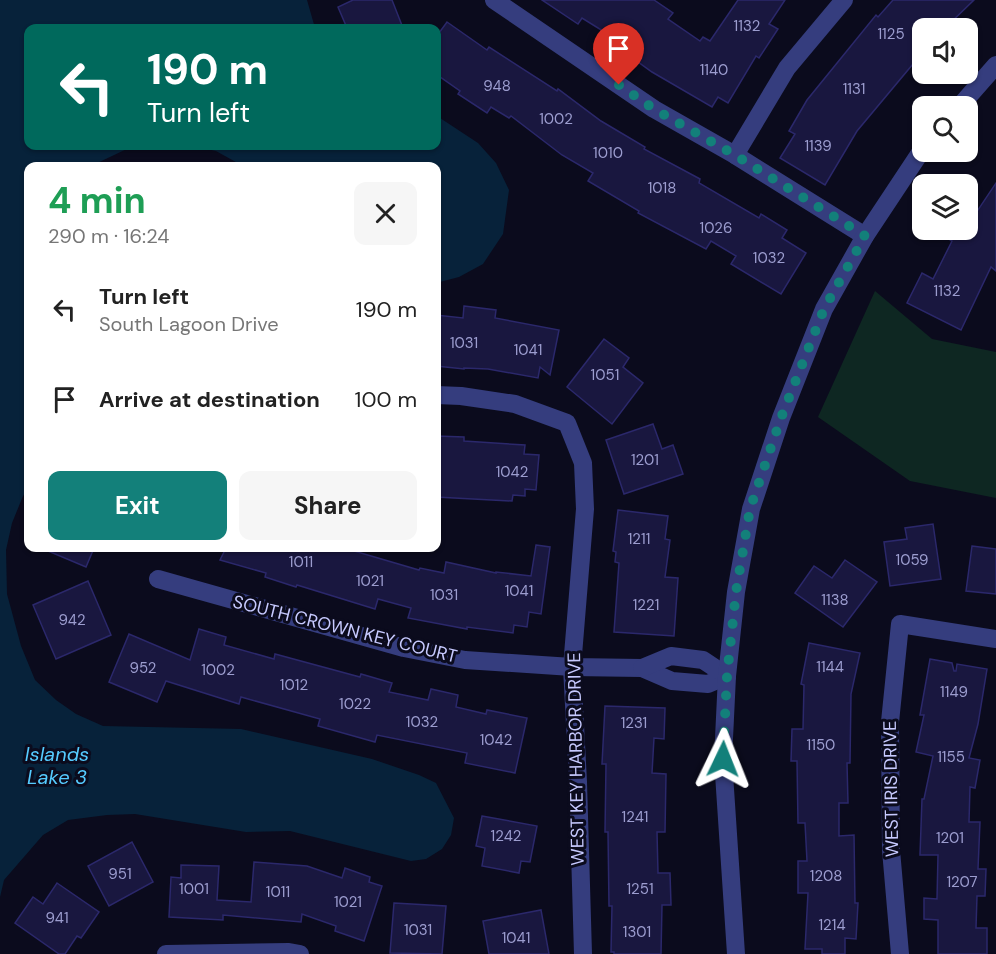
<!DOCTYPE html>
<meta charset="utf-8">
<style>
body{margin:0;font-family:"DM Sans",sans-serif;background:#f6f6f6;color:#222;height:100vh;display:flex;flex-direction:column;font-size:22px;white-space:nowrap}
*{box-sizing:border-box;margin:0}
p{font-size:20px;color:#767676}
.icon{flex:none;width:33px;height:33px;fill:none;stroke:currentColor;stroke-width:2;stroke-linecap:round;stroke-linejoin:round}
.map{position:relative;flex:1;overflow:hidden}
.drawer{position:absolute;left:24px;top:162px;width:417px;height:390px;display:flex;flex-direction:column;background:#fff;border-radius:12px;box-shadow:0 2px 4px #0004}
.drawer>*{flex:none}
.banner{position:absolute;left:24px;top:24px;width:417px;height:126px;border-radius:12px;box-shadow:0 2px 4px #0004;background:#00695c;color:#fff;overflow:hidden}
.buttons{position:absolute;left:912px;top:18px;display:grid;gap:12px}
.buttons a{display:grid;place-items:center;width:66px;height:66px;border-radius:12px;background:#fff;box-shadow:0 2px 4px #0004;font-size:30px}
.pin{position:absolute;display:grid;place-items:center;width:51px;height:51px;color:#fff;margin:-62px -26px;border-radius:50% 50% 50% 0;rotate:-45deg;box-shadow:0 0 6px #0007}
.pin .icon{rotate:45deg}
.me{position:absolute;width:66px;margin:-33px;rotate:2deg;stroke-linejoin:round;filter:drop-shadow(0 0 4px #0008)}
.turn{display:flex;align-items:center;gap:21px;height:126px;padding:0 24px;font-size:27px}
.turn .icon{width:78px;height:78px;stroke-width:2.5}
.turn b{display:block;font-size:42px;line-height:51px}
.round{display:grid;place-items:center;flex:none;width:63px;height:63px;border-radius:12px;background:#f6f6f6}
.head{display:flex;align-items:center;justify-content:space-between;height:102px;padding:0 24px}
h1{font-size:36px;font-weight:700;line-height:45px;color:#1e9e55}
.button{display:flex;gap:12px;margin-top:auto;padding:12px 24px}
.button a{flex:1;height:69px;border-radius:12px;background:#13807a;color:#fff;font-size:24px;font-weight:700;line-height:69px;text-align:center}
.button a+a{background:#f6f6f6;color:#222}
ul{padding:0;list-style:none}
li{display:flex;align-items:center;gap:18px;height:90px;padding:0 24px}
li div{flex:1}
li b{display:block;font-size:22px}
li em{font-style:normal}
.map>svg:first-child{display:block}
</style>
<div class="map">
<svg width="996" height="954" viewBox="0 0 996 954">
<rect width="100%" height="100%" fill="#0b0b1d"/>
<path fill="#0e2722" d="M875,291l57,48 64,13v146l-86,-17 -92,-64z"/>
<g fill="#07223a">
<path d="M0,0h307l8,28h-287v118h105l-42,20h-63v324l-5,6 -11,27 -6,27 1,44 14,52 14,34 21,20 20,14 27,12 138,3 131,30 47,16 17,8 18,35 -3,17 -9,14 -16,10 -15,2 -121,-30 -44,1 -111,-18 -28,1 -39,5 -25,15 -39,45 -4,17z"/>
<path d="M437,116l41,27 18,20 13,27 -6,44 -20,30 -24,13 -23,6v-117h-193l-27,-15 -23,-5h243z"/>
</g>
<g fill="#19173f" stroke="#2b286b" stroke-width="1.5">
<path d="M353,0h39l11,28h-56l-9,-21z"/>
<path d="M542,0h112l19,13 -5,6 32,22 3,-4 7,4 28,-41h47l-16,24 9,5 -19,29 -3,-2 -28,47 -10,-6 -6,10 -60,-35 -44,-32 3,-4 -29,-18 -4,6z"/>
<path d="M893,0h81l-29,28h-23v28l-7,9 -2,-1 -56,67 -32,54 -45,-27 15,-24 -6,-3 18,-31 69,-85 2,2z"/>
<path d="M447,22l40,28 2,-3 68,44 1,-2 43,32 44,26 -1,2 56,30 -1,4 60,35 2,-4 26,16 -5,8 24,15 -25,41 -50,-30 5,-8 -25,-15 -5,8 -68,-36 1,-2 -51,-30 5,-8 -31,-18 -51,-39 -2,2 -18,-11 -4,6 -29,-19 2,-3 -24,-17v-37z"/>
<path d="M996,183v88l-5,-4 -30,63 -54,-27 15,-30 11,6 19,-38 -17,-11h33v-19l6,5z"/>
<path d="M464,306l32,4 -1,8 64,12 -9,45 -10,-8 -2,11 -50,-9 -24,-1v1l-28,-3v-51l27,3z"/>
<path d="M604,339l25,19 -6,9 20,16 -31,41 -45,-37z"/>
<path d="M653,424l9,25 11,-4 10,29 -59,20 -18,-54z"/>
<path d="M436,436l28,1v4l61,4 -1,9 15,1 -3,35 -11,-1v7l-12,-1 -1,6 -76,-4z"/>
<path d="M618,510l50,6 -3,23 5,1 -5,37 13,1 -4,58 -60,-4 5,-69 -4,-1 1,-10 -3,-1z"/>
<path d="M933,524l8,55 -51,7 -6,-44 23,-3 -2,-11z"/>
<path d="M536,545l14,2 -9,67 -12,-2 -2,15 -13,-2 -1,8 -46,-6v2l-59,-11 3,-10 -33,-9 -3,10 -78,-24 -1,2 -31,-10 1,-4 -46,-13 6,-12h118l75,22 1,-2 24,5 2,-11 50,11v-1l35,4z"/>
<path d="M972,546l24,3v45l-30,-3z"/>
<path d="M41,548h53l-8,19z"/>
<path d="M845,560l32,22 -34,45 -48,-34 19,-27 18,12z"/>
<path d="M88,581l23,54 -55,24 -23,-54z"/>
<path d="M199,629l27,8 -2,8 50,14 1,-5 85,23 1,-3 31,9 -3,9 39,8 3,-11 27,6 -2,12 30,7 1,-4 40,8 -12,55 -50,-10 2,-10 -90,-18 -2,7 -57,-16 2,-7 -79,-22 -2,7 -73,-23 -9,21 -48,-20 20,-48 61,26z"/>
<path d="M809,643l51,10 -9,41 -1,69h-3l1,40h-9v33l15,-1 1,68h3l-2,36 -11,-1v16h-23v-5h-17l3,-56h-10v-32h9l-2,-38h-7l-1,-62h-6l1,-32h11l1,-44 -3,-1z"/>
<path d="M930,659l22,4 2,8h2l1,-7 30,5 -9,55 -9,34 11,2 -5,28 -5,-1 -1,35h11l-2,47h8l-1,27h-8l-1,32h11v26h-49v-34l-14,-1v-21l13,1 1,-44h-18l2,-56h2l9,-43 -17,-4 8,-37h-4z"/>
<path d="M605,706l60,2 -1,31 -10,-1 -2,35 14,1 -1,58h-8l1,41h12l1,32h-9l-1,49h-47v-2h-3l1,-46h-3l-1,-74h-3l1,-68h-4z"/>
<path d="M482,816l55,10 -7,36 -9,-1 -2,12 -37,-7 3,-18 -9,-2z"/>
<path d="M132,842l21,40 -44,24 -21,-40z"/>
<path d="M254,862l53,4 35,12 3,-10 25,9 -1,5 13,4 -18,55 -29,-10 1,-5 -34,-12 -1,8 -78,-7v5l-54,-3 2,-40 10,1v-13l38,1 -2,34 34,2z"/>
<path d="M57,883l42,29 -18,26 -4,-2 -12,18h-6l-44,-31 18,-26 10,7z"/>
<path d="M394,903l52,3 -4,48 -52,-1z"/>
<path d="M541,910l8,44h-60l-6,-33z"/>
</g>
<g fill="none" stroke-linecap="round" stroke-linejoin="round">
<g stroke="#353d7e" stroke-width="18">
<path d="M494,0l160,109 81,46 130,81"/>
<path d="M960,106l36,-41"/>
<path d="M735,155l52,-87 57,-68"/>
<path d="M436,395l25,1 54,8 52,19 16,40 2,46 -13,158 6,115 5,172"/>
<path d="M158,579l246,69 61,12 107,7 70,1 30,13 36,3 19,-8"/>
<path d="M642,668l29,-12 32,4 24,16"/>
<path d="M166,954l123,-2 11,2"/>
<path d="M736,954l-13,-195 4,-83 9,-84 15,-83 30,-91 43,-109 41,-73 57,-86"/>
<path d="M900,954l-9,-104 -1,-128 10,-98 96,15"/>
</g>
</g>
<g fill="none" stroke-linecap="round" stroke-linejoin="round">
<path stroke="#13807a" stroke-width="10" stroke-dasharray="0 18" d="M619,85l35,24 81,46 130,81 -41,73 -43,109 -31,91 -14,83 -9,84 -4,83"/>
</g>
<g text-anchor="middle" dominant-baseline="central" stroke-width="6" stroke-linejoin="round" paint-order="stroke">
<g font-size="15" fill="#9c9dcf">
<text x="747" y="26">1132</text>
<text x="891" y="34">1125</text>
<text x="714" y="70">1140</text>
<text x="497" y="86">948</text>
<text x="854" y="89">1131</text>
<text x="556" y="119">1002</text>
<text x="818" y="146">1139</text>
<text x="608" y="153">1010</text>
<text x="662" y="188">1018</text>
<text x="716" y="228">1026</text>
<text x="769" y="258">1032</text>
<text x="947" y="291">1132</text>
<text x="464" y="343">1031</text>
<text x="528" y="350">1041</text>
<text x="605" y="375">1051</text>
<text x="645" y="460">1201</text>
<text x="512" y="472">1042</text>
<text x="639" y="539">1211</text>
<text x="912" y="560">1059</text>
<text x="301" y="562">1011</text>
<text x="370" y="581">1021</text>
<text x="519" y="591">1041</text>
<text x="444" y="595">1031</text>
<text x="835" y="600">1138</text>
<text x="646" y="605">1221</text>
<text x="72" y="620">942</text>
<text x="830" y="667">1144</text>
<text x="143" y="668">952</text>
<text x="218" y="670">1002</text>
<text x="294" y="685">1012</text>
<text x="954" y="692">1149</text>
<text x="355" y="704">1022</text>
<text x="422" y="722">1032</text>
<text x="634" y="723">1231</text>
<text x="496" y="740">1042</text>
<text x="821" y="745">1150</text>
<text x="951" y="757">1155</text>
<text x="635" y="817">1241</text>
<text x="506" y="836">1242</text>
<text x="950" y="838">1201</text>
<text x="120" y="874">951</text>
<text x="826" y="876">1208</text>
<text x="962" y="882">1207</text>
<text x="194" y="889">1001</text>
<text x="640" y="889">1251</text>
<text x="278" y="892">1011</text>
<text x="348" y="902">1021</text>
<text x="57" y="918">941</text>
<text x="832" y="925">1214</text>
<text x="418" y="930">1031</text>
<text x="637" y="932">1301</text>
<text x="516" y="938">1041</text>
</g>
<g font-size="18" fill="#c7caff" stroke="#0b0b1d">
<text transform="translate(345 629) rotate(14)">SOUTH CROWN KEY COURT</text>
<text transform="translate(576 759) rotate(-91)">WEST KEY HARBOR DRIVE</text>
<text transform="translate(891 789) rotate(-91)">WEST IRIS DRIVE</text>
</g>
<g font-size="20" font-style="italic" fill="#55cbff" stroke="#0b0b1d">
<text x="57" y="754">Islands<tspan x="57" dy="23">Lake 3</tspan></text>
</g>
</g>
</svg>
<div class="buttons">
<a><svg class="icon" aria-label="sound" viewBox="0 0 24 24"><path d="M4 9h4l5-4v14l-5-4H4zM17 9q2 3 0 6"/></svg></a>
<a><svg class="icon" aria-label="search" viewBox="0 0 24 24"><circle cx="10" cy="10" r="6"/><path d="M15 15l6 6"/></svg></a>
<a><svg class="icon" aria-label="layers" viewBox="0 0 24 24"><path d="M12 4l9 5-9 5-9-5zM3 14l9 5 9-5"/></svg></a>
</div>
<div class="pin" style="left:619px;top:85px;background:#d93025"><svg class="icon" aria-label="arrive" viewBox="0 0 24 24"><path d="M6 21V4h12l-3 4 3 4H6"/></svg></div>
<svg class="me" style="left:723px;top:759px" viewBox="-20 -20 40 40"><path d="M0-17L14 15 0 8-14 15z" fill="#13807a" stroke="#fff" stroke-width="4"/></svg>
<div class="banner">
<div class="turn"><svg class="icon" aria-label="left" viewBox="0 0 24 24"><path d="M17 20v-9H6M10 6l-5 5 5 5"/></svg><div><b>190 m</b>Turn left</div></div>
</div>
<section class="drawer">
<div class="head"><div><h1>4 min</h1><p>290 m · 16:24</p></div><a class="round"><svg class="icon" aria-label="close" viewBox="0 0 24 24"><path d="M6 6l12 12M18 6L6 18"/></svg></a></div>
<ul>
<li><svg class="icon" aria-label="left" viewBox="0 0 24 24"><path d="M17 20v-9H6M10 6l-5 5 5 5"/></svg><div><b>Turn left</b><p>South Lagoon Drive</p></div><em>190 m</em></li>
<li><svg class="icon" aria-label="arrive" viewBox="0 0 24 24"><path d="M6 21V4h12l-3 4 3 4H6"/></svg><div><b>Arrive at destination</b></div><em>100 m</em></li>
</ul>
<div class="button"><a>Exit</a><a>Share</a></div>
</section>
</div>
